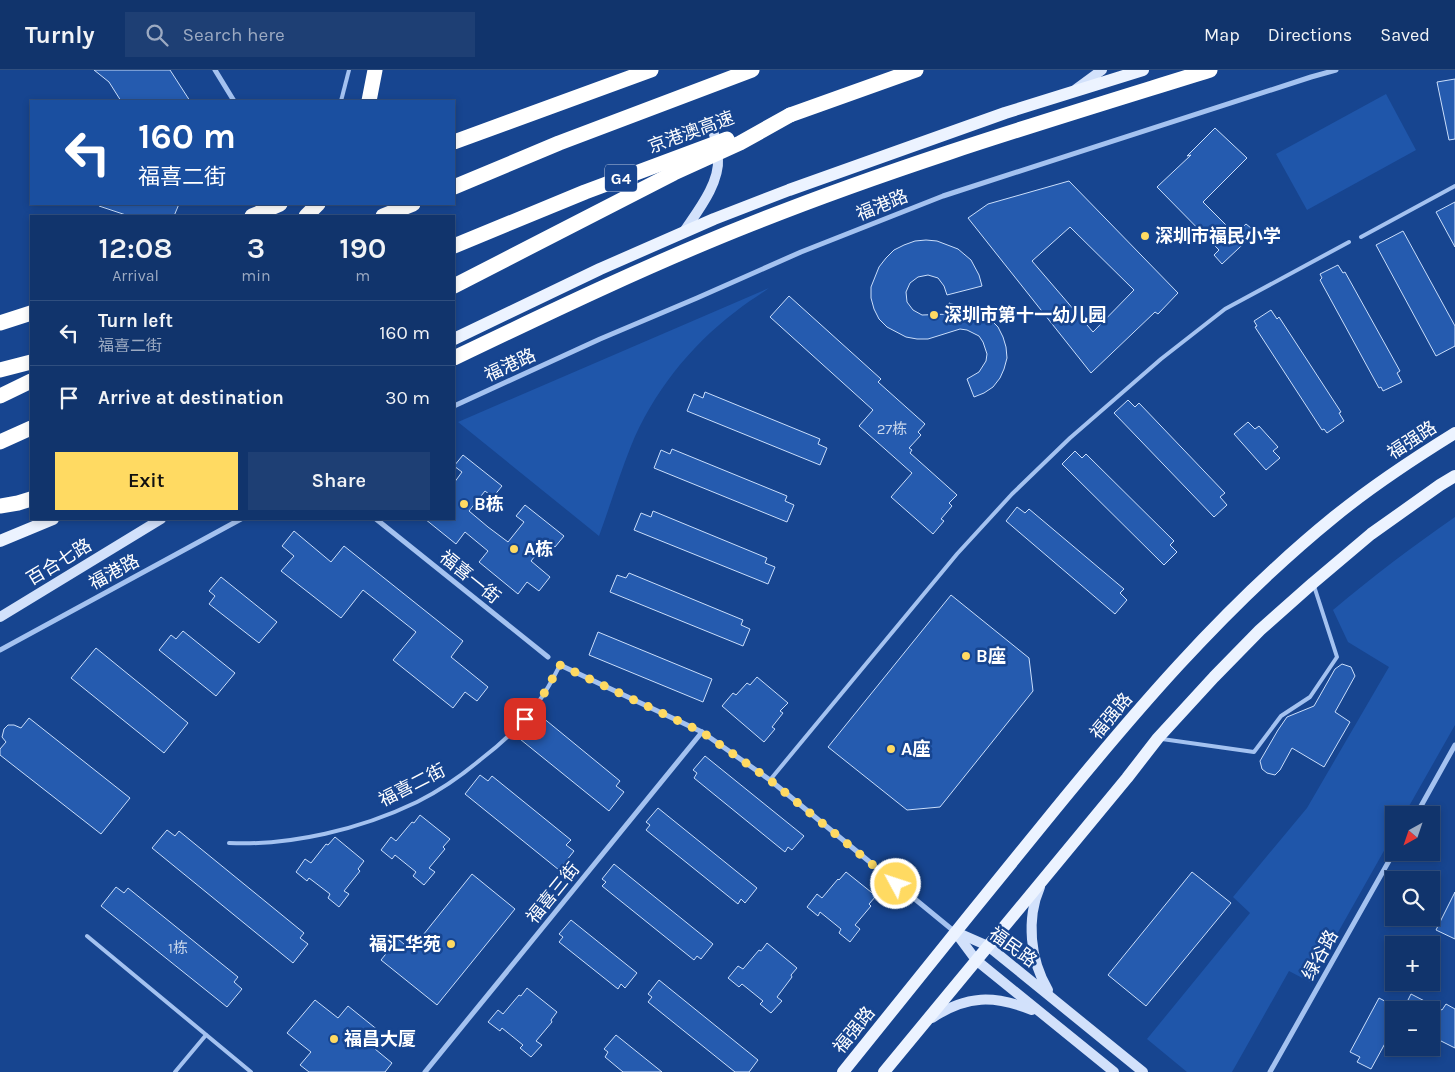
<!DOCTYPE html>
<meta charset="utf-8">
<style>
body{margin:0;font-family:Karla,"Noto Sans SC",sans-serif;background:#1e3f74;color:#f1f3f6;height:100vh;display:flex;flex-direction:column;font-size:19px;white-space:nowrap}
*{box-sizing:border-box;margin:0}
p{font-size:16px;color:#9caac2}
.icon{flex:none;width:28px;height:28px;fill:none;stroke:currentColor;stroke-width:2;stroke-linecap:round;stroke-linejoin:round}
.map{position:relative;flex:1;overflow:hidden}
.side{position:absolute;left:30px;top:145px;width:425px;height:305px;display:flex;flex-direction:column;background:#11346c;border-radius:0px;box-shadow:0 2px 8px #0003,0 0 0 1px #304f7f}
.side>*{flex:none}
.hud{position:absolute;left:30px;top:30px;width:425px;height:105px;border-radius:0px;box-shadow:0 2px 8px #0003,0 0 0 1px #304f7f;background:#1a4fa0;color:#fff;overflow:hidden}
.needle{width:32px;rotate:220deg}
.tools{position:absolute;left:1385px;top:736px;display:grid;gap:10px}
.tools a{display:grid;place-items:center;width:55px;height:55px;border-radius:0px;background:#11346c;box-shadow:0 2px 8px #0003,0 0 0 1px #304f7f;font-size:25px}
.pin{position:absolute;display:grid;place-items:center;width:42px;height:42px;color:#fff;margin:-21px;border-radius:10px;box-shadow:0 2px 8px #0006}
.me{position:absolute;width:55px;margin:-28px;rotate:310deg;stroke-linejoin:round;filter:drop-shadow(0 0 4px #0008)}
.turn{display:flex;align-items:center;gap:18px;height:105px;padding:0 25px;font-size:22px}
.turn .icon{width:65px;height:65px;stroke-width:2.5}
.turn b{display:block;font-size:35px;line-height:42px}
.eta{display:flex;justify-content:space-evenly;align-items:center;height:85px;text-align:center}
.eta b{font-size:30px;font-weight:600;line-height:35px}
.button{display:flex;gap:10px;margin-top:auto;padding:10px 25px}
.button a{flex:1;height:58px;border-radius:0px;background:#ffda62;color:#111;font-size:20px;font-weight:600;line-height:58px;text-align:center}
.button a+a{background:#1e3f74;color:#f1f3f6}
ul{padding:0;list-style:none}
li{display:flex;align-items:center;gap:15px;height:65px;padding:0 25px;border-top:1px solid #304f7f}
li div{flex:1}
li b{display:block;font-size:19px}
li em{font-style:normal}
header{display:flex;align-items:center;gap:30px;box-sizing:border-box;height:70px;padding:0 25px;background:#11346c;border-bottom:1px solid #304f7f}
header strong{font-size:24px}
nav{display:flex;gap:28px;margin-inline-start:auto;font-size:18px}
.search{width:350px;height:45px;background:#1e3f74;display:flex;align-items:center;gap:12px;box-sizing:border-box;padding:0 18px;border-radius:0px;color:#9caac2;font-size:19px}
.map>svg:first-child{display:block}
</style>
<header>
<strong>Turnly</strong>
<div class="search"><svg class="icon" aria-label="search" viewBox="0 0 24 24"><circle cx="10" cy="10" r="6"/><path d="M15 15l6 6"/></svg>Search here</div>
<nav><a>Map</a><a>Directions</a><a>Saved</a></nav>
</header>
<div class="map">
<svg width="1455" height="1002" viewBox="0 0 1455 1002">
<rect width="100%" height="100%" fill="#174590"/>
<g fill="#1f56aa">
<path d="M1386,24l30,56 -109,60 -31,-56z"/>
<path d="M769,218c-11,8 -23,15 -34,24 -45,34 -83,82 -104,134 -12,30 -21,60 -32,90l-141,-114z"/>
<path d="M1455,447v208l-51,90h-10v18l-84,149 -21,-11 -57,101h-45l-40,-33 103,-126 -17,-16 74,-89 82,-141 -41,-25 -15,-32c39,-33 80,-64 122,-93z"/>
</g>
<g fill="#255baf" stroke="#cadefb" fill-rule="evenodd">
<path d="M94,0h76l20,31h-69l-12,-19z"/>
<path d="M1455,9v60l-6,1 -12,-58z"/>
<path d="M1215,58l32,30 -44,44 32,32 11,-10 10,8 -34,32 -8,-9 5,-5 -62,-63 34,-32 -4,1z"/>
<path d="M1069,111l109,112 -20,21 -3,-2 -64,61 -123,-155 20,-14zM1070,157l64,63 -41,42 -61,-71z"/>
<path d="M1455,132v45l-19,-35z"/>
<path d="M100,134h79l-5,12h-45l-30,-10z"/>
<path d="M1403,161l52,95v20l-19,10 -60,-111z"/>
<path d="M926,170l11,1 21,8 13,11 8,15 3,11 -35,9 -3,-9 -6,-8 -10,-3 -10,2 -8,6 -4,9 1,10 6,8 9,5 29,-1 -2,-11 31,10 10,6 8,8 5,10 3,10 1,11 -3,11 -4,9 -7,9 -9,6 -10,4 -7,-18 12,-7 7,-11 1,-7 -4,-12 -4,-6 -12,-6 -7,-1 -32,10h-11l-11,-2 -19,-10 -8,-8 -5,-10 -3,-11v-11l8,-20 7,-9 8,-8 10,-5 11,-4z"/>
<path d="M1338,195l5,8 2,-1 55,99 -3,2 5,9 -19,9 -2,-4 -2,1 -59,-108 2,-2 -2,-4z"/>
<path d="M789,226l92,83 -3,3 47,42 -7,8 3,3 -12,13 3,2 -2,3 47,42 -8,8 3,3 -11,13 3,2 -11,13 -42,-37 21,-24 -53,-47 14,-16 -103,-93z"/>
<path d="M1271,240l6,9 2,-2 62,95 -2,1 5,8 -17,12 -3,-4 -2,1 -67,-103 2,-1 -3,-5z"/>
<path d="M705,322l115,47 -2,5 9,4 -7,17 -133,-54 7,-17 9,4z"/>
<path d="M1128,330l7,7 4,-4 86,90 -5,4 7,8 -13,12 -100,-104z"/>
<path d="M1248,352l7,7 4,-3 19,21 -5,4 7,7 -14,12 -32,-36z"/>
<path d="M672,379l115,47 -2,5 9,4 -7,17 -133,-54 7,-18 9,4z"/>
<path d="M1075,381l7,7 4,-4 88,87 -4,4 7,7 -13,13 -102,-101z"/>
<path d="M463,385l39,31 -9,11 -8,-6 -16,20 19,16 20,15 16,-20 -8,-6 9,-11 39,31 -9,11 -8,-6 -16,20 19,16 -11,14 -12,-9 -9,12 -39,-32 9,-11 -23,-19 -9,12 -31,-25h29v-36l8,-11 -8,-6z"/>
<path d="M1017,437l8,6 4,-4 95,80 -4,4 7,7 -12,14 -109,-93z"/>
<path d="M653,441l114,47 -2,5 10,4 -7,17 -134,-54 7,-17 10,4z"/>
<path d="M294,461l37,31 13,-16 119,95 -12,16 37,30 -11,14 -12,-9 -12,16 -60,-48 23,-28 -53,-42 -22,28 -60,-47 13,-15 -12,-10z"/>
<path d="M629,503l114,47 -2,5 9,4 -7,17 -133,-54 7,-17 9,3z"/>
<path d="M221,507l56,45 -18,21 -50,-39 6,-8 -6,-5z"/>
<path d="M951,525l78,63 4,33 -93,116 -33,3 -79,-63z"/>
<path d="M183,561l52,42 -19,23 -57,-46 12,-15 5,4z"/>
<path d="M598,562l114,47 -9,23 -114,-47z"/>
<path d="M96,578l92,75 -24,30 -93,-75z"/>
<path d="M1342,594l9,3 4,9 -20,36 15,10 -26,45 -32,-19 -12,22 -5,5 -8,-2 -5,-4 -2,-8 18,-31 9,-13 27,-11 21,-37z"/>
<path d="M757,607l31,26 -8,8 3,2 -11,14 3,2 -11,13 -42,-36 11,-13 3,2 11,-12 3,2z"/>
<path d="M531,647l7,5 4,-5 78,64 -4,5 8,6 -15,19 -94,-76z"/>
<path d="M29,648l101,80 -29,36 -101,-79v-6l6,-7 -4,-5 2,-8 4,-4h6l7,3z"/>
<path d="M705,686l99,80 -12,14 -4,-3 -3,5 -91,-74 3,-5 -4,-3z"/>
<path d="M480,705l8,6 4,-5 79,64 -5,5 8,6 -15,19 -94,-76z"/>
<path d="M658,738l99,80 -12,15 -4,-4 -3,5 -92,-74 4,-5 -4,-3z"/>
<path d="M420,745l30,24 -7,8 2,2 -16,19 6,4 -11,13 -11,-9 3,-4 -21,-17 -3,4 -11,-9 10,-13 5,4 16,-19 2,1z"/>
<path d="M167,760l8,6 4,-5 125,102 -4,5 8,6 -15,19 -141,-115z"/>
<path d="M335,767l29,24 -6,8 2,2 -16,20 5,3 -10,13 -11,-9 2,-4 -21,-16 -2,3 -11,-9 9,-13 6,4 15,-19 2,1z"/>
<path d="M614,794l99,80 -12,15 -4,-3 -3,4 -92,-74 4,-4 -4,-3z"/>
<path d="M846,802l30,24 -7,8 2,2 -16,19 5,4 -10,13 -11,-9 2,-4 -21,-17 -2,4 -11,-9 10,-13 5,4 16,-19 1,1z"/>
<path d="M1192,802l39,31 -85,103 -38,-31z"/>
<path d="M472,804l43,35 -78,96 -56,-45 17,-21 13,11z"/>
<path d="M116,817l8,6 4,-5 110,89 -4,5 8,7 -15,18 -126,-101z"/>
<path d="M1455,822v47l-19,-9z"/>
<path d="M571,850l66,53 -12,15 -4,-4 -3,5 -59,-47 4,-5 -4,-3z"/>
<path d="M767,873l30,25 -6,7 1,2 -15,20 5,4 -11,12 -11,-9 3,-3 -21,-17 -3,3 -11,-9 10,-12 5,3 16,-19 2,1z"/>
<path d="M659,910l99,80 -9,12h-14l-87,-70 4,-5 -4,-3z"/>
<path d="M527,918l30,24 -6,8 1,2 -16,19 6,4 -11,12 -11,-9 3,-3 -21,-17 -2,3 -12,-9 10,-12 5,4 16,-19 2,1z"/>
<path d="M1411,924l31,16 4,-6 9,5v39l-24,-12v-26h-28z"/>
<path d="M1379,928l15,8v21l-23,42 -14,-7 3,-5 -10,-5z"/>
<path d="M315,930l23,18 10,-12 31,25 -10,13 23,19 -7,9h-76l-9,-7 11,-13 -24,-19z"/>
<path d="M616,965l46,37h-39l-18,-15 3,-5 -4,-3z"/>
</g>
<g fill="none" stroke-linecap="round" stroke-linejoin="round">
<g stroke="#a4c2f0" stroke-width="4">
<path d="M341,31l8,-31"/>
<path d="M1361,167l94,-51"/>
<path d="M1162,669l92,13 27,-36 29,-19 27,-40 -23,-71"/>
<path d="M770,710l187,-226 55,-60 58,-56 91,-79 64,-50 124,-67"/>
<path d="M229,773c62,3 132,-14 188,-41 22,-11 44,-26 63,-42 21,-16 41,-34 57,-56 9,-12 16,-25 23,-39"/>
<path d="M87,866l164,136"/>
<path d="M175,1002l31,-37"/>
</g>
<g stroke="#a4c2f0" stroke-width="5">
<path d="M215,0l19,31"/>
<path d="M454,336l146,-67 97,-41 104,-46 142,-56 368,-119 25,-7"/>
<path d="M376,449l172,138"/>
<path d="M0,580l241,-131"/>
<path d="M560,595l142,67 68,48 185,152"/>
<path d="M1416,745l39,-70"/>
<path d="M425,1002l277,-340"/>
<path d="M1270,1002l124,-220"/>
</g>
<g stroke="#d2e1fb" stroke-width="10">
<path d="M1076,19l26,-19"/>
<path d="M683,163c13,-20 37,-49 35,-75 0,-10 -3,-21 -6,-31"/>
<path d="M0,547l161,-98"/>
<path d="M1040,817c-14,32 -10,73 8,103"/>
<path d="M956,862l32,14 155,126"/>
<path d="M956,863l20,27 138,112"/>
<path d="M932,948c35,-23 62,-23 100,-8"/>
</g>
<g stroke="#ecf3ff" stroke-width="12">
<path d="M454,269l146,-70 114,-50 75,-29 216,-77 138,-43"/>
<path d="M0,471l53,-22"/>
<path d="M843,1002c65,-81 131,-163 197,-244 90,-111 182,-220 294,-311 38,-31 79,-58 121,-84"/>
<path d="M884,1002l243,-294 31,-40 56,-61 46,-47 53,-47 58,-49 69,-49 15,-9"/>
</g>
<g stroke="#fff" stroke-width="15">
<path d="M369,31l6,-31"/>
<path d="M790,45l126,-45"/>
<path d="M454,72l197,-72"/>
<path d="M252,146l28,-12"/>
<path d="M306,146l12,-12"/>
<path d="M383,146l30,-12"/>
<path d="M0,253l31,-10"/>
<path d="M454,288c98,-47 196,-94 297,-134 150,-60 305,-106 459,-154"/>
<path d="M0,300l31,-8"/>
<path d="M0,326l31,-15"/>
<path d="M0,372l31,-14"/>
<path d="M0,436l18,-3 13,-4"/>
</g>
<g stroke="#fff" stroke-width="15">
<path d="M454,117l105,-44 193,-73"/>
<path d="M454,176l131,-54 142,-53"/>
<path d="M454,216l220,-113 66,-30 50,-28"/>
</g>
</g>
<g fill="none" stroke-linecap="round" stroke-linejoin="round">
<path stroke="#ffda62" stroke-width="9" stroke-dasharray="0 16.2" d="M525,649l20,-27 15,-27 142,67 68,48 126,104"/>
</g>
<g fill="#ffda62" stroke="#174590" stroke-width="2">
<circle cx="1145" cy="166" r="5"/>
<circle cx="934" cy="245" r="5"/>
<circle cx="464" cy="434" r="5"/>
<circle cx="514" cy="479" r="5"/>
<circle cx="966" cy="586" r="5"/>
<circle cx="891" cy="679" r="5"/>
<circle cx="451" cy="874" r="5"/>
<circle cx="334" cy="969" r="5"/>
</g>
<g text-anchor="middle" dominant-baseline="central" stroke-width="5" stroke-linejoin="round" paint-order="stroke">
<g font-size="15" fill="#c8d6eb">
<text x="892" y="359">27栋</text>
<text x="178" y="878">1栋</text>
</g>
<rect fill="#174590" stroke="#b9c7de" stroke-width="1" x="605" y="94.5" width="32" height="27" rx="4"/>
<g font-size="16" font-weight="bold" fill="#fff">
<text x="621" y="108">G4</text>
</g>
<g font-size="18" fill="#fff" stroke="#174590">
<text transform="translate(691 62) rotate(-20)">京港澳高速</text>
<text transform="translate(882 135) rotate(-22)">福港路</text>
<text transform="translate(510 295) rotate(-25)">福港路</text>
<text transform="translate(1412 370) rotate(-33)">福强路</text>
<text transform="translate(59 492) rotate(-31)">百合七路</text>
<text transform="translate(114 502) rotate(-28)">福港路</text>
<text transform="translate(470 507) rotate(39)">福喜一街</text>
<text transform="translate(1111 646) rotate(-50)">福强路</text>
<text transform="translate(412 715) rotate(-27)">福喜二街</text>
<text transform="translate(553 823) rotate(-51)">福喜三街</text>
<text transform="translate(1013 877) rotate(36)">福民路</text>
<text transform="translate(1320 885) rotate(-61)">绿谷路</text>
<text transform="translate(854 960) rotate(-51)">福强路</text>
</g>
<g font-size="18" font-weight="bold" fill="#fff" stroke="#174590" text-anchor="start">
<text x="1155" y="166">深圳市福民小学</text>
<text x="944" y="245">深圳市第十一幼儿园</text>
<text x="474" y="434">B栋</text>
<text x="524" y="479">A栋</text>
<text x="976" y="586">B座</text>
<text x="901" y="679">A座</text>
<text x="441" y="874" text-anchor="end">福汇华苑</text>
<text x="344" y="969">福昌大厦</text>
</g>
</g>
</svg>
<div class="tools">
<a><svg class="needle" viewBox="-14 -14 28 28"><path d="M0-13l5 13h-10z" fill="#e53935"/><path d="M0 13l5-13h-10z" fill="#9caac2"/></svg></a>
<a><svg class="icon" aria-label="search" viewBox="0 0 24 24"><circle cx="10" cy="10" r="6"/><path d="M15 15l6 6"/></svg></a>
<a>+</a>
<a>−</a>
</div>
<div class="pin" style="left:525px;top:649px;background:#d93025"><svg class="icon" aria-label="arrive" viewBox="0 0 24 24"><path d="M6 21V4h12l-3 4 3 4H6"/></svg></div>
<svg class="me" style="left:896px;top:814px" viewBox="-20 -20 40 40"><circle r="17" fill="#ffda62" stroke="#fff" stroke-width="3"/><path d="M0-11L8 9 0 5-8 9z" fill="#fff"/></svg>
<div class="hud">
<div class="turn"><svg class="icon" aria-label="left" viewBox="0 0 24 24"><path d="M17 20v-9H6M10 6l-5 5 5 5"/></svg><div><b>160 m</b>福喜二街</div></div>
</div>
<section class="side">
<div class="eta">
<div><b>12:08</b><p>Arrival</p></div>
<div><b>3</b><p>min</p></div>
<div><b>190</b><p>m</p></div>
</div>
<ul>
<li><svg class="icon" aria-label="left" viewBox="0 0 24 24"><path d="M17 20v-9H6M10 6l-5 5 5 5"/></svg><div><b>Turn left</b><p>福喜二街</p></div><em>160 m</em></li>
<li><svg class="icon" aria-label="arrive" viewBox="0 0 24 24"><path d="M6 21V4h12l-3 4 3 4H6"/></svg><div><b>Arrive at destination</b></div><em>30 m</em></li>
</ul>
<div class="button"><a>Exit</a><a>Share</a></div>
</section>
</div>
